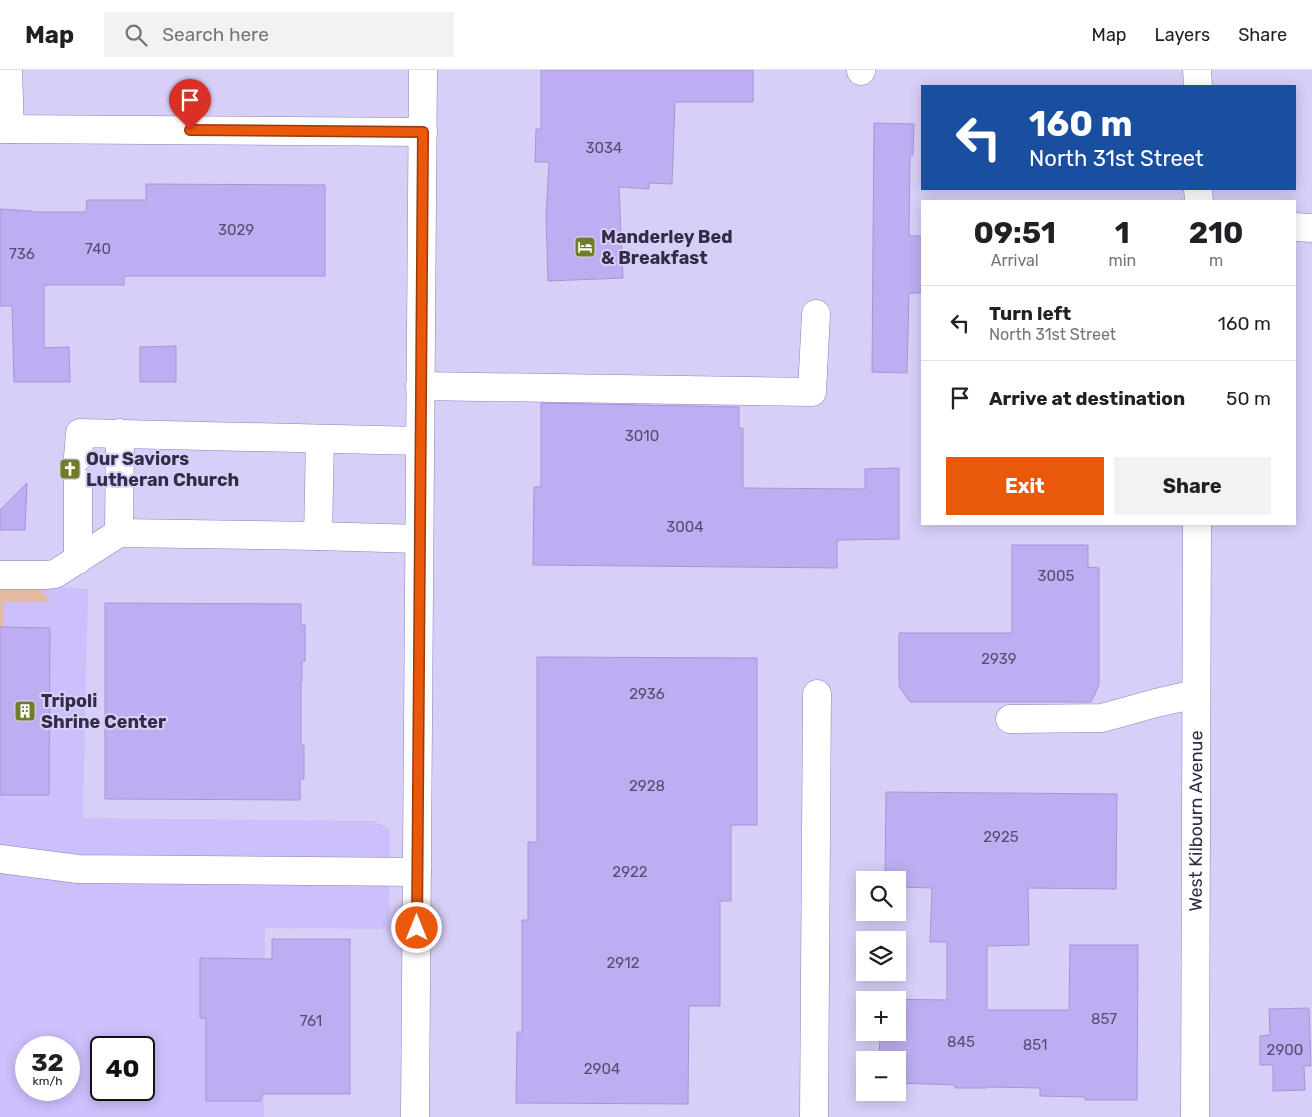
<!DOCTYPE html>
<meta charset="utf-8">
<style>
body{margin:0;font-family:Rubik,sans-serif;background:#f2f2f2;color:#202124;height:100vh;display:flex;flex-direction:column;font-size:19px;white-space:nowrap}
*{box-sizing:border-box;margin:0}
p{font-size:16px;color:#757577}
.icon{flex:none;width:28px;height:28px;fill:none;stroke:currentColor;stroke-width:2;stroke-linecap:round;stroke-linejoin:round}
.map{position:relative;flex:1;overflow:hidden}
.drawer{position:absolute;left:921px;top:130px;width:375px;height:325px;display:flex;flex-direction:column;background:#fff;border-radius:0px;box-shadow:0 2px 12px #0003}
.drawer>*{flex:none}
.banner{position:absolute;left:921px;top:15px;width:375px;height:105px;border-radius:0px;box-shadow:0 2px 12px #0003;background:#1a4fa0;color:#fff;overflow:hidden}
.controls{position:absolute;left:856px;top:801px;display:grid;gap:10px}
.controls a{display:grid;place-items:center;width:50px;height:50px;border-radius:0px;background:#fff;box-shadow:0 2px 12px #0003;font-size:25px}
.speed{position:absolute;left:15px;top:966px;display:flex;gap:10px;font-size:25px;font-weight:700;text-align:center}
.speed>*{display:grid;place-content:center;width:65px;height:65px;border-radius:50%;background:#fff;box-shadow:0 2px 12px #0003;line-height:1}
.speed small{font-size:12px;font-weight:400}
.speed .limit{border:2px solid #111;border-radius:8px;background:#fff;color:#111}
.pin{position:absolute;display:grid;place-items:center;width:42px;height:42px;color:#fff;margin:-51px -21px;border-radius:50% 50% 50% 0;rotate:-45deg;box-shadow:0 0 5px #0007}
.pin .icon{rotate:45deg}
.me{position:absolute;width:55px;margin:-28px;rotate:0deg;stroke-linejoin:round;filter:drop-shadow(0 0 4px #0008)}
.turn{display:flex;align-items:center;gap:18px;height:105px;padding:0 25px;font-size:22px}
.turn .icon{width:65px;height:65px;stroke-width:2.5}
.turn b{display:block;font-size:35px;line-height:42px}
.eta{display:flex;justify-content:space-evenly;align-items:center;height:85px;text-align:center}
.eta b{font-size:30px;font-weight:700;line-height:35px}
.cta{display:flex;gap:10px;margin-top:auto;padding:10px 25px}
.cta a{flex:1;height:58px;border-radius:0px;background:#ea580c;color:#fff;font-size:20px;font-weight:700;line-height:58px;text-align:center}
.cta a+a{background:#f2f2f2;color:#202124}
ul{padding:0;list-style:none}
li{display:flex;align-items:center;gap:15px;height:75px;padding:0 25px;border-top:1px solid #e0e0e0}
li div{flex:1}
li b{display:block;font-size:19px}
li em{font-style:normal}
header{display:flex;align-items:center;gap:30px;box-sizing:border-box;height:70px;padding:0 25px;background:#fff;border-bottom:1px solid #e0e0e0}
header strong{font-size:24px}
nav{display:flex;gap:28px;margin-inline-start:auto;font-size:18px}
.search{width:350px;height:45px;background:#f2f2f2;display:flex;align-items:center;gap:12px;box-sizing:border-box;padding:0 18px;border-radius:0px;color:#757577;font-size:19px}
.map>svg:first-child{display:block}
</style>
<header>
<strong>Map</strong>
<div class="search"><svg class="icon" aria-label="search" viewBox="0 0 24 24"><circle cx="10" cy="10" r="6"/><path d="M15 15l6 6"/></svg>Search here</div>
<nav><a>Map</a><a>Layers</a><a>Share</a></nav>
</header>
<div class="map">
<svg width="1312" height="1047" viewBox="0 0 1312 1047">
<rect width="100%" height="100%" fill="#d8cff8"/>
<path fill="#cdbffb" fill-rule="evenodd" d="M0,515h38l50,4 -5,229 291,3 16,8 -1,100 -124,-1 -1,189h-264zM26,978h43v42h-43zM101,978h43v42h-43z"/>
<path fill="#e3bba1" d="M0,515h38l12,17h-46v25h-4z"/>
<g fill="#beaef1" stroke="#a595d6">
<path d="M541,0h212v32h-78l-3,82 -23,-1v6l-30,-2 4,91 -75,3 -2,-64 3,-55h-14l1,-33h5z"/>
<path d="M874,53l40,1 -1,31h-3l-1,81h13v57h-13l-2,80 -35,-1z"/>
<path d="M146,114l179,1v91h-201v9h-80v63l25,-1 1,35h-56l-2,-76h-12v-97l32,2v1h54l1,-12h59z"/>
<path d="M176,276v36h-36v-35z"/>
<path d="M541,333l198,4v21h4v60l122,1v-20l34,-1v71l-62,1v28l-304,-3 1,-78h7z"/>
<path d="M27,413l-2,47h-25v-20z"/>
<path d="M1012,475h76v22l11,1v117l-8,17h-181l-11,-16v-53h113z"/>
<path d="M105,533l196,1v21h4v36h-3v20h-1v64h3v34h-4v21l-195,-1z"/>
<path d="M0,557l50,1 -1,167h-49z"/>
<path d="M537,587l220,1v167h-26v76h-11v105h-31l-1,98 -172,-1 1,-71h5v-112h6v-78h9z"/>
<path d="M886,722l231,2 -1,95 -88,-1 1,57 -42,1v64h82l1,-65h68l-1,155h-52v-3l-45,-1v-8l-53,-1v1h-32v-3l-57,-2v-23h-19l1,-28h18v-32l-18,-1 67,1v-58h-17l2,-54 -34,-1v-7h-13z"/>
<path d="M272,869h78v155h-89v7h-55v-83h-6v-60l72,1z"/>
<path d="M1309,938l2,58h-7l1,24 -32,1v-26h-13v-29l10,-1 -1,-26z"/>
</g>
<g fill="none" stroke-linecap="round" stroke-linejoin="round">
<g stroke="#8d7dbc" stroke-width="29">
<g id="minor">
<path d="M8,0l2,59"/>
<path d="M1197,0l1,16"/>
<path d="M861,1v-1"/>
<path d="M0,59l423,3"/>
<path d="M1198,119l1,12"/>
<path d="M1295,157l17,1"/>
<path d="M420,316l392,6 4,-78"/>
<path d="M78,387l2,-24 340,8"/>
<path d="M78,412v78"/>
<path d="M119,463l1,-100"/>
<path d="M318,466l2,-97"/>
<path d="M0,505h45l10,-1 64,-41 199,3 101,3"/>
<path d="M1010,649l92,-1 54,-15 40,-9"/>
<path d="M0,789l78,10 339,3"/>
<path d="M415,1047l8,-1047"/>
<path d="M814,1047l3,-423"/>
<path id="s1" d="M1195,1047l2,-593"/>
</g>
</g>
<use href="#minor" stroke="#fff" stroke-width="28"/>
</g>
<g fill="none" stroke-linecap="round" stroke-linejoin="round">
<g stroke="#983908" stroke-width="12">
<path id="route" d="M190,60l233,2 -6,796"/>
</g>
<use href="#route" stroke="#ea580c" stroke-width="9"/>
</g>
<defs>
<g id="hotel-square" transform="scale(1.125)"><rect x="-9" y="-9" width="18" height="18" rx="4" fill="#727b26" stroke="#d8cff8"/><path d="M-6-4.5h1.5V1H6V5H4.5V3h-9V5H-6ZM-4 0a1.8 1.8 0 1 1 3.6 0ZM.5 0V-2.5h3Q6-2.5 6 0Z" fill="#fff"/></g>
<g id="church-square" transform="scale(1.125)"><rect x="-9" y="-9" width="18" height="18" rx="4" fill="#727b26" stroke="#d8cff8"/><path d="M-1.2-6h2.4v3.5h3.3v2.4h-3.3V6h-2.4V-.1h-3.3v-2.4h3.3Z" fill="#fff"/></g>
<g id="building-square" transform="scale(1.125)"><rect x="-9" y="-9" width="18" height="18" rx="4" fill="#727b26" stroke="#d8cff8"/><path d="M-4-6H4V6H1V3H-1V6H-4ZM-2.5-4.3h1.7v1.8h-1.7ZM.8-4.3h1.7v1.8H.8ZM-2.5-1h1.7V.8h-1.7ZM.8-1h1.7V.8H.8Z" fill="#fff"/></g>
</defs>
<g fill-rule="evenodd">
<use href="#hotel-square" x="585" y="177"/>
<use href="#church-square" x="70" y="399"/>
<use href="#building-square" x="25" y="641"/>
</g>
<g text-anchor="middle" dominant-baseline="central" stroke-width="4" stroke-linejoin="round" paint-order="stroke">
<g font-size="15" fill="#564c72">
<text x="604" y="78">3034</text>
<text x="236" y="160">3029</text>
<text x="98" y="179">740</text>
<text x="22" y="184">736</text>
<text x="642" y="366">3010</text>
<text x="685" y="457">3004</text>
<text x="1056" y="506">3005</text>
<text x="999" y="589">2939</text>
<text x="647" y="624">2936</text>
<text x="647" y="716">2928</text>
<text x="1001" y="767">2925</text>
<text x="630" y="802">2922</text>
<text x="623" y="893">2912</text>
<text x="1104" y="949">857</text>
<text x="311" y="951">761</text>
<text x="961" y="972">845</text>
<text x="1035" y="975">851</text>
<text x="1285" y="980">2900</text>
<text x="602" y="999">2904</text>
</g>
<g font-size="18" font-weight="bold" fill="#332c47" stroke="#d8cff8" text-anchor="start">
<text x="601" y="167">Manderley Bed<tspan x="601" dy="21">&amp; Breakfast</tspan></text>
<text x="86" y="389">Our Saviors<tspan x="86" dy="21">Lutheran Church</tspan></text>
<text x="41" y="631">Tripoli<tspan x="41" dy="21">Shrine Center</tspan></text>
</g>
<g font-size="18" fill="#332c47" stroke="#d8cff8">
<text stroke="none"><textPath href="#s1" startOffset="296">West Kilbourn Avenue</textPath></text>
</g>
</g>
</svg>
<div class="controls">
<a><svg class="icon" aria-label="search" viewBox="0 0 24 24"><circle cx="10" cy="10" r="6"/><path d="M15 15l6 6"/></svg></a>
<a><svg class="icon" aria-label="layers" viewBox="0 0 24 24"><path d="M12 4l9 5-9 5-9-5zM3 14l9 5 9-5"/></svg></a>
<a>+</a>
<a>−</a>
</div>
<div class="speed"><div>32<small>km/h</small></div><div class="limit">40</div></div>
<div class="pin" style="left:190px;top:60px;background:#d93025"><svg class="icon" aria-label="arrive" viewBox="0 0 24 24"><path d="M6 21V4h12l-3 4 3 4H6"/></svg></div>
<svg class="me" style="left:417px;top:858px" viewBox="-20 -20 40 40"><circle r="17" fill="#ea580c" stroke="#fff" stroke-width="3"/><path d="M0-11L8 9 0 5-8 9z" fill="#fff"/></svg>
<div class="banner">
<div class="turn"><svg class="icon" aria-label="left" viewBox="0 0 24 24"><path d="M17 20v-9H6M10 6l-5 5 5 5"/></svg><div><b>160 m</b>North 31st Street</div></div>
</div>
<section class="drawer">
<div class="eta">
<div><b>09:51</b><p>Arrival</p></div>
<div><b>1</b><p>min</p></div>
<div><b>210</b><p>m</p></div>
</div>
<ul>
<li><svg class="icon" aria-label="left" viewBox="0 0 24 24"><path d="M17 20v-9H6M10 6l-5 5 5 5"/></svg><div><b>Turn left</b><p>North 31st Street</p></div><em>160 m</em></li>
<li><svg class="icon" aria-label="arrive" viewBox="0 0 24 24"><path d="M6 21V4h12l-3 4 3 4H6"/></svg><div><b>Arrive at destination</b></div><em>50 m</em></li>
</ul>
<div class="cta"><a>Exit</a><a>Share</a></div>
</section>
</div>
